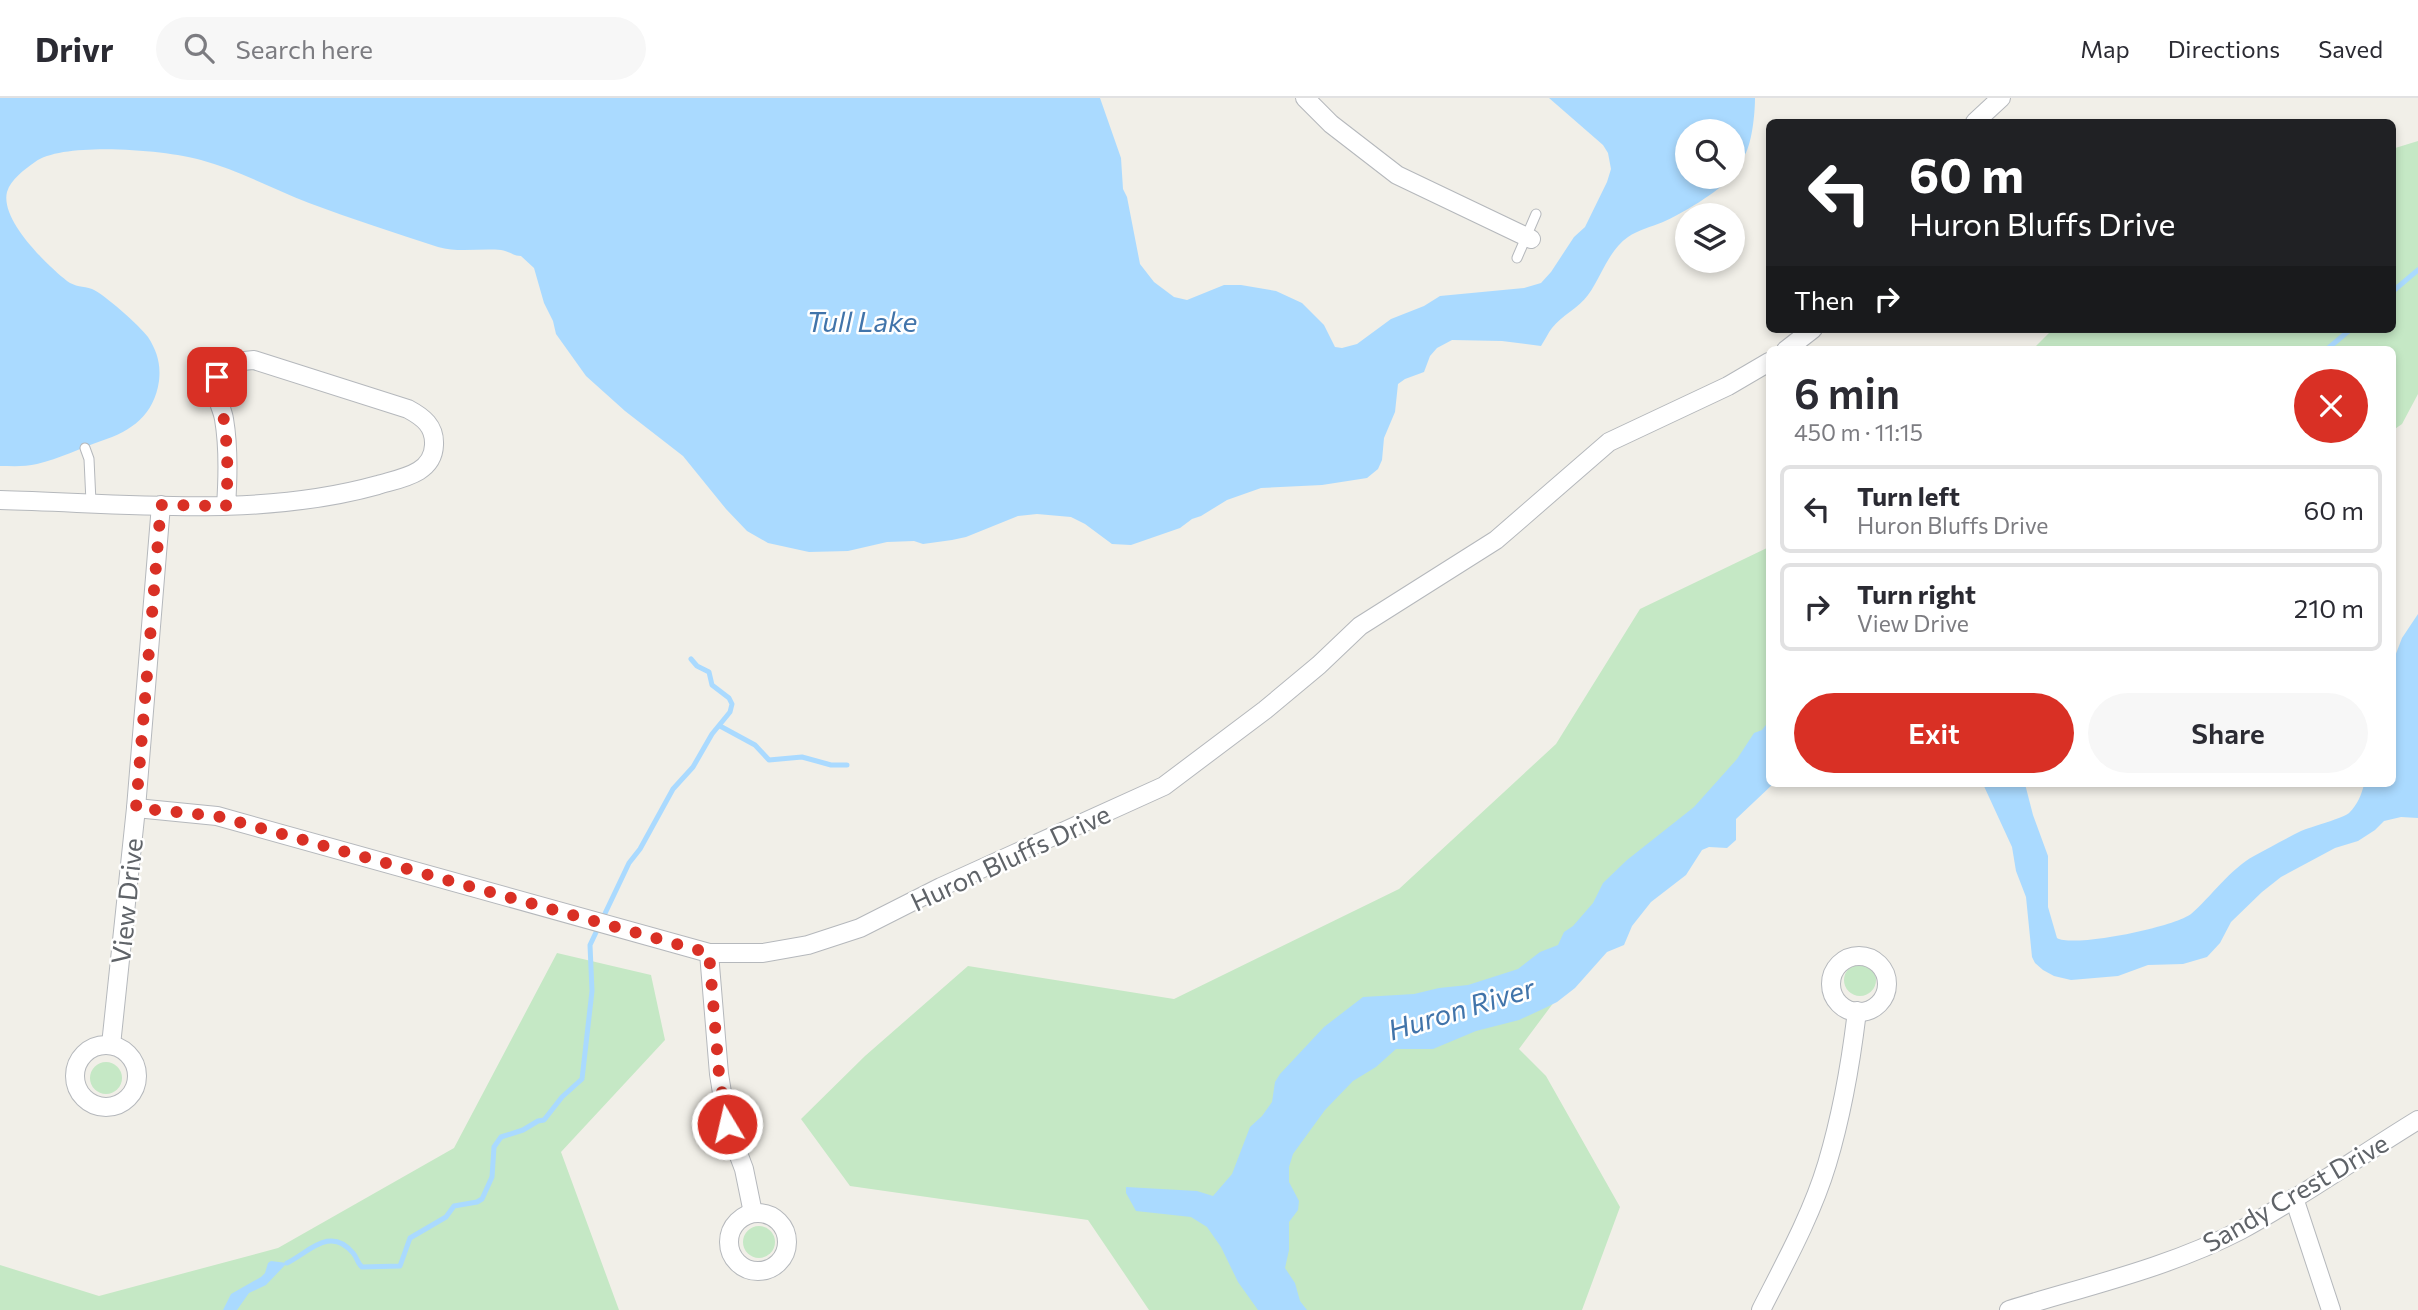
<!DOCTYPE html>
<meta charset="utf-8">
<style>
body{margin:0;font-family:Commissioner,sans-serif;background:#f7f7f7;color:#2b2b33;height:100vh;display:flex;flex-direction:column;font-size:26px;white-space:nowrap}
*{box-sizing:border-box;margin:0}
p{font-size:23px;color:#7c7c81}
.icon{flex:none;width:38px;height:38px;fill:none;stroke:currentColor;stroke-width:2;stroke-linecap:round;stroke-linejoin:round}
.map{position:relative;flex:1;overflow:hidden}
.details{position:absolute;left:1766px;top:248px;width:630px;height:441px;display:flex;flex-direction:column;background:#fff;border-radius:10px;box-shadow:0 4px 10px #0003}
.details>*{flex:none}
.banner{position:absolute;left:1766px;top:21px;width:630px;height:214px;border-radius:10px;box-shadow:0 4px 10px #0003;background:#202124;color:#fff;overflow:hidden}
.tools{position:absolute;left:1675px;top:21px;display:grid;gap:14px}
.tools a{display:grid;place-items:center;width:70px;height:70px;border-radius:50%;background:#fff;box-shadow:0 4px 10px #0003;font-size:35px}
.pin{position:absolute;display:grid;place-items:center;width:60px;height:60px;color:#fff;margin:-30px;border-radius:14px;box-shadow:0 4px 10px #0006}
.me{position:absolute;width:77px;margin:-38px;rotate:351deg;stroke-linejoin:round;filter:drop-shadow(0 0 5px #0008)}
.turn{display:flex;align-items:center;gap:24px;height:147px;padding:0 28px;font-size:32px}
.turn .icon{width:91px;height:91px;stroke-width:2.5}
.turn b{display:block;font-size:49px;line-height:60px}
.then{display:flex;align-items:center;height:66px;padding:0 28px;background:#0003;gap:14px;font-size:26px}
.round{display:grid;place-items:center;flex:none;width:74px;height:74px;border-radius:37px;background:#f7f7f7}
.overview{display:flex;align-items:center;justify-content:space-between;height:119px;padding:0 28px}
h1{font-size:42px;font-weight:600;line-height:52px}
.button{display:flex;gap:14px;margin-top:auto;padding:14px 28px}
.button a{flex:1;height:80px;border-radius:42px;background:#d93025;color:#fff;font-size:28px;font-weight:600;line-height:80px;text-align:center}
.button a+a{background:#f7f7f7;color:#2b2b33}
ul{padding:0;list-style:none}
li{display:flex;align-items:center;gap:21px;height:88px;margin:0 14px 10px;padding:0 14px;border:4px solid #e1e1e2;border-radius:10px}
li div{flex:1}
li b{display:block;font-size:26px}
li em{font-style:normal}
header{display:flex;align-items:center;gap:42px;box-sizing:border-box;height:98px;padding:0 35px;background:#fff;border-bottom:2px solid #e1e1e2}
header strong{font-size:33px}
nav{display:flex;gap:38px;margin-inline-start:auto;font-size:24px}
.search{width:490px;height:63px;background:#f7f7f7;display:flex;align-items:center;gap:18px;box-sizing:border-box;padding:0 24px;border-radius:38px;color:#7c7c81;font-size:26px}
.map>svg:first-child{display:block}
</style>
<header>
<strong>Drivr</strong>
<div class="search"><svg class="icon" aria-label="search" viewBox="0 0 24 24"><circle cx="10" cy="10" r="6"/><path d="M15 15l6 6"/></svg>Search here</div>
<nav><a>Map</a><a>Directions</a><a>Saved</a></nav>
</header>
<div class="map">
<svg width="2418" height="1212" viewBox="0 0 2418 1212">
<rect width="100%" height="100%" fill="#f1efe8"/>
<g fill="#c5e8c5">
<path d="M2418,43v253l-16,30 -10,7v-81h-360l21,-21h339v-180z"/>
<path d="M1769,449v223l-101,79 -149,200 27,27 74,131 -38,103h-433l-61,-90 -238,-34 -49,-67 64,-63 103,-90 206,33 225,-110 157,-145 84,-135z"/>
<path d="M557,855l94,22 14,65 -104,112 58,158h-619v-45l99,31 179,-48 176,-100z"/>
<circle cx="1860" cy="882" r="16"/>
<circle cx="106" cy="980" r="16"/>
<circle cx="759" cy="1144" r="16"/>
</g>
<g fill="#aadaff">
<path d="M0,0h1100l21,60 2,31 4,8 13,67 14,18 20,15 13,3 37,-15h17l35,6 26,12 22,22 11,22 7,1 15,-4 34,-25 33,-13 16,-10 84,-8 17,-5 10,-11 23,-35 11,-10 22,-45 4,-13 -3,-16 -5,-8 -54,-47h206c0,16 -3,48 -12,60 -3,5 -7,9 -10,14l-1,-41h-45v46h43c-9,14 -51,38 -67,45 -12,5 -25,8 -35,15 -20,14 -26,39 -40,58 -9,13 -26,20 -36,33 -4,5 -7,12 -11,18l-39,-5 -50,-1 -15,8 -7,8 -6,16 -19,7 -7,5 -3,28 -11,26 -2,22 -4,9 -11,9 -45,7 -61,3 -34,12 -26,16 -9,3 -12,9 -49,17 -19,-1 -27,-20 -14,-7 -34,-3 -19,2 -52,21 -14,3 -29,4 -9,-3 -27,1 -39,9 -39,1 -41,-9 -21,-12 -21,-22 -43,-53 -58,-45 -39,-35 -30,-42 -3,-13 -9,-18 -10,-35 -13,-12c-8,0 -12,-5 -20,-6 -21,-2 -42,3 -63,-3 -43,-14 -86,-28 -129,-44 -36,-14 -71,-33 -108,-43 -34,-10 -138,-19 -166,2 -11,8 -24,17 -28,30 -7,28 40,73 60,89 8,6 16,5 25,8 12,5 48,37 56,48 9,14 13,27 11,44 -5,34 -27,50 -58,60 -20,7 -42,18 -64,23 -12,3 -25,2 -37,2z"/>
<path d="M2418,516v204l-17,-1 -17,4 -9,9 -17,11 -23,7 -54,29 -19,15 -31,30 -11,21 -13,14 -24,7 -35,1 -30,11 -47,4 -17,-4 -11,-6 -8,-7 -3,-6 -6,-60 -10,-26 -4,-24 -29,-63h42l8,31 15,41v51l9,31c17,10 117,-11 134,-24 20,-17 39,-45 63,-58 15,-8 31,-17 47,-25 9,-4 44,-13 49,-19 7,-7 12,-18 14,-28h28v-120l10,-26z"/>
<path d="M1769,623v63h4l-37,35v21l-9,8 -18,-1 -7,3 -16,25 -35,27 -19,24 -8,19 -17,7 -32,36 -18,14 -12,6 -26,12 -43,11 -43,18h-37l-20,18 -23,14 -28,29 -32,44 -4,13v15l10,19 -1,9 -9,12v28l-4,18 10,15 5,18 7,9h-49l-20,-28 -17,-35 -14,-20 -16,-10 -55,-6 -10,-18v-6l71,4 16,5 19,-22 18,-47 12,-11 10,-14 3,-20 5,-8 44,-47 39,-30 51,-3 25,-6 29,-3 50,-16 22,-17 18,-7 6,-13 9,-6 20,-23 10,-20 24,-23 67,-53 43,-48 17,-26 8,-3z"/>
<path d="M271,1163l16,2 -21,22 -17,8 -12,17h-14l8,-16 30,-17 4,-4 3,-10z"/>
</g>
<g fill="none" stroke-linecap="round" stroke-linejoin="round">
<g stroke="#aadaff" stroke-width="5">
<path d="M2392,194l26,-22"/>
<path d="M2326,252l25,-21"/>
<path d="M720,628l35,19 14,15 33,-3 29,8h16"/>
<path d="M287,1165c21,-10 43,-38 66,-10 4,4 4,10 9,14l38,-1 10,-28 36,-21 8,-11 23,-4 5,-3 10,-22 2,-30 7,-10 22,-7 15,-9 6,-1 18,-23 20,-18 10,-88 -2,-46 39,-82 11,-14 33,-60 20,-22 19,-33 18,-22 2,-8 -3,-6 -17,-13 -3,-13 -12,-6 -6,-7"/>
</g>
<g stroke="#b5b8bc" stroke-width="11">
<g id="service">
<path d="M1517,160l19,-44"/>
<path d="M85,350l4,11 2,43"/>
</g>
</g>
<g stroke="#b5b8bc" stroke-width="20">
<g id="minor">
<path d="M1305,0l26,26 66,51 134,64"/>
<path d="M1975,24l26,-24"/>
<path d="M1786,252l27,-21"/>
<path d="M0,402c125,3 256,19 378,-15 23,-7 55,-11 56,-40 1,-19 -11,-28 -26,-36l-154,-49c-15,1 -29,2 -37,17 -6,14 5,29 7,42 5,29 4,58 2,87"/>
<path d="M136,710l81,8 492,137h54l45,-8 52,-17 81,-41 223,-101 101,-76 54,-45 41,-39 136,-86 113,-98 119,-56 41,-24"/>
<path d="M709,855l10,121 8,50 17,45 9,44"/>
<circle cx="1859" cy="886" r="28"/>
<circle cx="106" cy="978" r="31"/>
<path d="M111,947l25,-237 25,-303"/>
<path d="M2294,1100l37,112"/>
<circle cx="758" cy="1144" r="29"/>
<path d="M1761,1212c24,-47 51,-96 66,-146 15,-50 24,-102 30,-153"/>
<path d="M2009,1212c78,-24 159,-42 232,-80 61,-33 118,-74 177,-110"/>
</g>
</g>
<use href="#service" stroke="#fff" stroke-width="9"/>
<use href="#minor" stroke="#fff" stroke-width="18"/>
</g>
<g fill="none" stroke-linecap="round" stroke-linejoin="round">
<path stroke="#d93025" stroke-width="12" stroke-dasharray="0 21.6" d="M217,279c-4,16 5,28 7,44 4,28 4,57 2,85l-65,-1 -25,303 81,8 492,137 10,121 8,50"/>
</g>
<g text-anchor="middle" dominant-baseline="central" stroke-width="5" stroke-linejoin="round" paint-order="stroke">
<g font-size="26" fill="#5f6368" stroke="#fff">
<text transform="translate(1010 759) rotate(-25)">Huron Bluffs Drive</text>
<text transform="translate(126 803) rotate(-84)">View Drive</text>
<text transform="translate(2295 1094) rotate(-30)">Sandy Crest Drive</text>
</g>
<g font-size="28" font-style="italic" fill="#4174aa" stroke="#fff">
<text x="862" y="223">Tull Lake</text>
<text transform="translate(1461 910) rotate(-17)">Huron River</text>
</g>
</g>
</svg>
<div class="tools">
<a><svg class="icon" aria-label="search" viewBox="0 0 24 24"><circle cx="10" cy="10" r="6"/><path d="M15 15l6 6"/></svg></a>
<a><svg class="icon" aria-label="layers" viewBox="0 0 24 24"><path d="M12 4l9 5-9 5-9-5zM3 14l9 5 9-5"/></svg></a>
</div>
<div class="pin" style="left:217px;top:279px;background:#d93025"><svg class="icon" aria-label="arrive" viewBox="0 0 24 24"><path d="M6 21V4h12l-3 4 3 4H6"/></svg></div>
<svg class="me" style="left:727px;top:1026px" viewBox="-20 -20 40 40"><circle r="17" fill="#d93025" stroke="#fff" stroke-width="3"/><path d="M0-11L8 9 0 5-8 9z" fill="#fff"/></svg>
<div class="banner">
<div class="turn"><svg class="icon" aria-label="left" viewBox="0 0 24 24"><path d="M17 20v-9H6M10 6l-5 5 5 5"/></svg><div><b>60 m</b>Huron Bluffs Drive</div></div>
<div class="then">Then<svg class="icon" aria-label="right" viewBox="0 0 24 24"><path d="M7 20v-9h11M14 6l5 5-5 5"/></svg></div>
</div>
<section class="details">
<div class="overview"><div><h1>6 min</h1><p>450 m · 11:15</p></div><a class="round" style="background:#d93025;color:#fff"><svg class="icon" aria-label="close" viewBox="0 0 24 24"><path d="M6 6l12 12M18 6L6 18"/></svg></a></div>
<ul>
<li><svg class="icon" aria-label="left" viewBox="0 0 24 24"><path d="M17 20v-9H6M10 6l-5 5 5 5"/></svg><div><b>Turn left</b><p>Huron Bluffs Drive</p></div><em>60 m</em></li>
<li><svg class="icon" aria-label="right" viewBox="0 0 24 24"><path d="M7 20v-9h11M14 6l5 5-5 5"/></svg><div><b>Turn right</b><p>View Drive</p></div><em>210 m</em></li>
</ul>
<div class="button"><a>Exit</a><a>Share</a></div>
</section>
</div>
